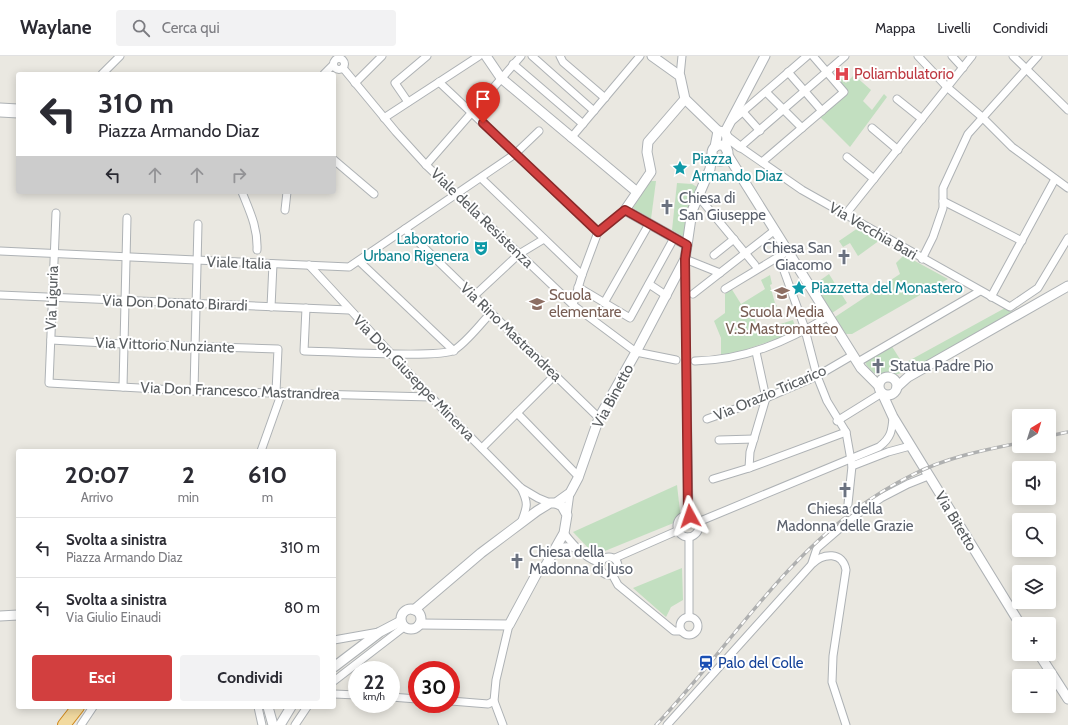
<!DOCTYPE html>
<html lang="it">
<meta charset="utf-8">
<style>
body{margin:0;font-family:Cabin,sans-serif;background:#f2f2f3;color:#2b2b33;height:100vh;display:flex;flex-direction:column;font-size:15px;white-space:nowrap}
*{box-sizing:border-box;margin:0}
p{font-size:13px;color:#7c7c81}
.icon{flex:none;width:22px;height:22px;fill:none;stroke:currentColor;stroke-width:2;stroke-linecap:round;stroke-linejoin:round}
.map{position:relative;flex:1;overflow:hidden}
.details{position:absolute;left:16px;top:393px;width:320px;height:260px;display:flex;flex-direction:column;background:#fff;border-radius:4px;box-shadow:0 2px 10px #0003}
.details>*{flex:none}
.guide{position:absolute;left:16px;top:16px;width:320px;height:122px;border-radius:4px;box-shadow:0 2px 10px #0003;background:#fff;color:#2b2b33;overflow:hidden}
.needle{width:26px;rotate:38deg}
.buttons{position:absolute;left:1012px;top:353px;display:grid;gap:8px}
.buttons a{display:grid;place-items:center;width:44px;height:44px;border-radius:4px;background:#fff;box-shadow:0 2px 10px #0003;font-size:20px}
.speed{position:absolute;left:348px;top:605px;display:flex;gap:8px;font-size:20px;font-weight:700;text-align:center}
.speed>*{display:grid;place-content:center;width:52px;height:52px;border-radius:50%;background:#fff;box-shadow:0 2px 10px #0003;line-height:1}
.speed small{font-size:10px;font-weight:400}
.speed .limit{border:6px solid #d22;background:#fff;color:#111}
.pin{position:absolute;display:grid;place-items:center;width:34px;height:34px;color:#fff;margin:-41px -17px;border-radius:50% 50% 50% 0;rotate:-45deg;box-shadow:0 0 4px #0007}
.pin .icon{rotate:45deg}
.me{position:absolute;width:44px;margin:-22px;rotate:355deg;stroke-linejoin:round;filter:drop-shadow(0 0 3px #0008)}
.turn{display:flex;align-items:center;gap:14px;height:84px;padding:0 16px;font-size:18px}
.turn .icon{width:52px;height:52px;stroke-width:2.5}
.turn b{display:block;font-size:28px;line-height:34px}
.lanes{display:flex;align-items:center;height:38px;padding:0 16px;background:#0003;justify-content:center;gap:20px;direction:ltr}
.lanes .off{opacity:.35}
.eta{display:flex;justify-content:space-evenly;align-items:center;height:68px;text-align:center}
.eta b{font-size:24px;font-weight:700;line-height:28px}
.action{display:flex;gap:8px;margin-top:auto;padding:8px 16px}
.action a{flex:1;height:46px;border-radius:4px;background:#d23f3f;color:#fff;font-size:16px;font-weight:700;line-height:46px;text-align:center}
.action a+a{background:#f2f2f3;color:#2b2b33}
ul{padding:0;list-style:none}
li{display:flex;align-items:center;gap:12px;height:60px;padding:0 16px;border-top:1px solid #e1e1e2}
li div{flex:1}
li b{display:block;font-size:15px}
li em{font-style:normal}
header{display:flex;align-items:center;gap:24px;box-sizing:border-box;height:56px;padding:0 20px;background:#fff;border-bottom:1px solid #e1e1e2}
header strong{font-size:19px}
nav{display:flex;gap:22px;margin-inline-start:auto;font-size:14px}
.search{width:280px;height:36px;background:#f2f2f3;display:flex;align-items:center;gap:10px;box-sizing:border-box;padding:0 14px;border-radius:4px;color:#7c7c81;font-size:15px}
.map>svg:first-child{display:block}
</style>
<header>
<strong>Waylane</strong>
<div class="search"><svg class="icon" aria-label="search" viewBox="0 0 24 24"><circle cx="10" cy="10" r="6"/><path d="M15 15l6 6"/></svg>Cerca qui</div>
<nav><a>Mappa</a><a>Livelli</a><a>Condividi</a></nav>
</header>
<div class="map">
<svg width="1068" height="669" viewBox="0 0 1068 669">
<rect width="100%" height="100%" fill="#eae8e1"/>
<g fill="#c2dfc0">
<path d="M854,19l17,15 -8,11 9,9 12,-16 3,3 -37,50 -31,-31 27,-24 -13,-16 6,1 7,6z"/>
<path d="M650,125h6l-5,38 -18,-11z"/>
<path d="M677,127l15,1 5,3 -11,30 -2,20 -12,-7z"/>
<path d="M858,172l22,12 -22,16 -8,-13 -7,4 -4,-6z"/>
<path d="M904,199l44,24 -96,55h-6l-11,-17 65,-43 -4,-11z"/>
<path d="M829,218l18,29 -15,10 -17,-29z"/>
<path d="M770,219l2,9 -2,1 5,18 2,3 -4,2 1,4 -10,3 -2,-5 -9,3 5,18 35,-11 4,12 -76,26v-20l-7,-17 11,-8v-19l6,-6 10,16 24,-15 -4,-9z"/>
<path d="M1005,252l9,5c-26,14 -106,67 -132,63 -8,-1 -14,-8 -18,-15l27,-16 12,19z"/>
<path d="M677,429l4,35 -86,35 -22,-23z"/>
<path d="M682,512l1,32 -12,7 -5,10 -33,-29z"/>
</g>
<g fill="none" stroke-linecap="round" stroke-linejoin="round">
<g stroke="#aeb2b5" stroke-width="9">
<g id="minor">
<path d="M532,0l62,55"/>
<path d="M560,0l3,6 42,36"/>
<path d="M845,0l-105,91 62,43 208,117 28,-19 30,-50"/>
<path d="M918,0l30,32 34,29 30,30 56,41"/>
<path d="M952,0l11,12"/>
<path d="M1013,0l55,54"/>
<circle cx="339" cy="8" r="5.5"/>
<path d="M513,8l70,60"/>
<path d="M343,12l53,64 30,33 147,140 63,47 40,8"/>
<path d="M788,16l34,39"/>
<path d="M102,18l18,-18"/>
<path d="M324,18l9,-9"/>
<path d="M680,20l2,-20"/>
<path d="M439,26l159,150"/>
<path d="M355,27l27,-27"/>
<path d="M766,36l36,36"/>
<path d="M897,43l25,20"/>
<path d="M408,46l-13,-19 32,-27"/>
<path d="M0,51l18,1"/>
<path d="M743,56l17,19"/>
<path d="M0,57l18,1"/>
<path d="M384,62l95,-62"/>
<path d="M733,64l74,-64"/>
<path d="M872,72l26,22"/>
<path d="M571,82l69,-82"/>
<path d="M847,101l27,22"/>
<path d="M334,104l40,34"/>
<path d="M762,106l82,-70 -31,-36"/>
<path d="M426,109l95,-109"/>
<path d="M481,122l101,97"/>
<path d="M242,136c8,20 16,36 15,58"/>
<path d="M698,140l57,69"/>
<path d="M943,145l79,40"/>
<path d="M285,154l2,-18"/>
<path d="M56,157l-7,170 145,8 237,6"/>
<path d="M845,159l127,-159"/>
<path d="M405,173l194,189"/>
<path d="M0,195l349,16 166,-113 24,-23"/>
<path d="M714,199l20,-16"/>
<path d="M779,201l25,69 13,50 10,25 19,31 6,34 -4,38"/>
<path d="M922,203l11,-22 10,-29v-20l25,-54 70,-78"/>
<path d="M359,205l95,90"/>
<path d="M309,209l122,132 90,91 17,10 12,5"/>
<path d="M649,228l18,12"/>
<path d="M578,231l52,31 44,-80"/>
<path d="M725,233l63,-38"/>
<path d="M693,238l82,-64"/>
<path d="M0,239l349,15"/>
<path d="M474,240l45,-42 25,-15"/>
<path d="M991,241l64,-118"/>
<path d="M604,247l45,-79"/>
<path d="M573,249l9,-30 16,-43 27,-22"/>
<path d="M271,251l2,-43"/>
<path d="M306,252l-2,43c23,0 137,8 150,-1 13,-8 26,-26 37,-37"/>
<path d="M51,284l72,4 155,5 -2,43"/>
<path d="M695,305c50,-1 91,-19 134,-45"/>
<path d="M858,306l122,-71"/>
<path d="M123,331l4,-169"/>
<path d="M194,335l4,-167"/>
<path d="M517,357l62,64"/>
<path d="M707,363l59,-21 51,-22 36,-21"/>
<path d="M837,365l45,-28"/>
<path d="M719,384l35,-1"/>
<path d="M482,392l73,-73"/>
<path d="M261,395l21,-59"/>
<path d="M852,410l36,-14 22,-6"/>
<path d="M749,412l1,-16 16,-54 -10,-46"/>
<path d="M713,423l36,-11 97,-36"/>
<path d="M567,459l3,-22"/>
<circle cx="688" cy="470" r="11"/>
<path d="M689,460l-4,-257 35,14"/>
<path d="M698,466l181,-75c12,-9 13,-16 14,-30"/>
<path d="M521,467c6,-16 8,-19 0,-35"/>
<path d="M564,477c9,12 21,26 37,30"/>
<path d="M689,481v80"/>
<path d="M553,496c8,-6 15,-7 24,-3"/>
<circle cx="609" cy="510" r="9"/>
<path d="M615,502l64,-28"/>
<path d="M812,507l5,-15 36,-31 28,-19 27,-14 20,-8"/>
<path d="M612,518l6,11 56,46h7"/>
<circle cx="689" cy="570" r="9"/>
<path d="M334,584l45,-8"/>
<path d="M334,625l70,-54"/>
<path d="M334,638l23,1"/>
<path d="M391,641l26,2"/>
<path d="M451,645l37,3 6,-3"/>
<path d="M258,651l4,18"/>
<path d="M81,669l12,-18"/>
<path d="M295,669l12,-18"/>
<path d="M503,669l-9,-24 2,-21 13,-55"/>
<path d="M667,669l145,-161c11,-11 31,-13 34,6l-13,86 -1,26 14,43"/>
</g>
</g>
<g stroke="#aeb2b5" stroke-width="11">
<g id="tertiary">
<path d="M486,0l15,22 136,114"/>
<path d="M652,0l28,20 5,23 33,32"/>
<path d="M685,43l-37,43 -1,10 4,20 -26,38 62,35"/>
<path d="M725,76l40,-76"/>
<path d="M727,81l13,10"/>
<circle cx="720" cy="97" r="8"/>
<path d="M715,91l3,-16 7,1 2,5 -1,12"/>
<path d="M727,98l134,214 17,17"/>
<circle cx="888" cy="330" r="9"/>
<path d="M897,331l11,-10 160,-91"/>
<path d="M882,337l11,24 127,207"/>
<circle cx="411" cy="563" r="10"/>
<path d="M414,554l67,-57 56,-42 13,-8h6l14,-10 8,-15 21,-60 37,-66 49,-93 7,-48 18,-42 2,-14"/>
<path d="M0,560l18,-1"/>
<path d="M420,568l89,1 28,-52 9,-8 18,-32 3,-18 -5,-9 -6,-3"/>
<path d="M1039,598l29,45"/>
<path d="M334,611l46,-35 21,-11"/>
<path d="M268,651l5,18"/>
<path d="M280,669l11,-18"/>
</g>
</g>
<g stroke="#d0891b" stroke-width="14">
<path id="trunk" d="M64,669l14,-18"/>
</g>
<use href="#minor" stroke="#fff" stroke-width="7"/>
<use href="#tertiary" stroke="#fff" stroke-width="9"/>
<use href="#trunk" stroke="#f2daa0" stroke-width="12"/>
<g stroke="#afb0b0" stroke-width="3.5">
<g id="rail">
<path d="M1049,380l19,-4"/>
<path d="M656,669c85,-90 141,-193 256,-250 33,-17 71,-25 107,-32"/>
</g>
</g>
<use href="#rail" stroke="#fff" stroke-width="2" stroke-dasharray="6" stroke-linecap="butt"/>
</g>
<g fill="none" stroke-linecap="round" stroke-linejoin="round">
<g stroke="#882929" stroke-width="10">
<path id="route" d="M483,67l115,109 27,-22 62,35 -2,14 3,257h2"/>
</g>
<use href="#route" stroke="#d23f3f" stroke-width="7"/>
</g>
<defs>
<g id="hospital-bare" transform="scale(1.2)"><path d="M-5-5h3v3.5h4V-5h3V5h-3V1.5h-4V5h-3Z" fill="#e0444e" stroke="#fff" stroke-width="2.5" paint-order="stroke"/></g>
<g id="sight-bare" transform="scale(1.2)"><path d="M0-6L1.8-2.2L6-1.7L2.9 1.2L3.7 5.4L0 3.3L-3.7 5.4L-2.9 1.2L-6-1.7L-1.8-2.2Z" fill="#0f9aa8" stroke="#fff" stroke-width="2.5" paint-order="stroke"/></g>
<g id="church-bare" transform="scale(1.2)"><path d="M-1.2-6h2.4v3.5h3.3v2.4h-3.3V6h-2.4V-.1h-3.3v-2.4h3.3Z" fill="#6b7280" stroke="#fff" stroke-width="2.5" paint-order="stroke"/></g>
<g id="theatre-bare" transform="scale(1.2)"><path d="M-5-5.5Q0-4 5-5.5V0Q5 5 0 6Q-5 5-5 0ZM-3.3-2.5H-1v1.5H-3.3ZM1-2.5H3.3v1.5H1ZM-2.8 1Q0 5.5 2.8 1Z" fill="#0f9aa8" stroke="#fff" stroke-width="2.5" paint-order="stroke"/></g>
<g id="school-bare" transform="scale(1.2)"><path d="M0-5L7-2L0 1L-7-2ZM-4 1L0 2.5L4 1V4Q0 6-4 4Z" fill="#8d6e63" stroke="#fff" stroke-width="2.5" paint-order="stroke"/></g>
<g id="station-bare" transform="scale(1.2)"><path d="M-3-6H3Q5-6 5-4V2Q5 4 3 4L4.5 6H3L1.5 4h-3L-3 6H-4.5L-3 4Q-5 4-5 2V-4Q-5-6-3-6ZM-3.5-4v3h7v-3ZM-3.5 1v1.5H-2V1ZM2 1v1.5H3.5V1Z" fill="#1a4fb4" stroke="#fff" stroke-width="2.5" paint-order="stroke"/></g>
</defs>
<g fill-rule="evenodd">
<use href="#hospital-bare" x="842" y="18"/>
<use href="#sight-bare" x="680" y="112"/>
<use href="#church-bare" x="667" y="151"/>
<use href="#theatre-bare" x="481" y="192"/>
<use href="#church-bare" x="844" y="201"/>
<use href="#sight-bare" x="799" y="232"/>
<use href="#school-bare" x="782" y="237"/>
<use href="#school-bare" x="537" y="248"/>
<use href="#church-bare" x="878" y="310"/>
<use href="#church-bare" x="845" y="434"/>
<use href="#church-bare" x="517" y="505"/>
<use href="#station-bare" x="706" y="607"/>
</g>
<g text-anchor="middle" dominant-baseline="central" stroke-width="4" stroke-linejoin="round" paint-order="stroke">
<g font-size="15" fill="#be3a42" stroke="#fff" text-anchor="start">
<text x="854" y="18">Poliambulatorio</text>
</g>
<g font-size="15" fill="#0d838f" stroke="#fff" text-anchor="start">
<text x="692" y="103">Piazza<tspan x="692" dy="17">Armando Diaz</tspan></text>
<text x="469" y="183" text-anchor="end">Laboratorio<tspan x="469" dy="17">Urbano Rigenera</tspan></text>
<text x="811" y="232">Piazzetta del Monastero</text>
</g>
<g font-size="15" fill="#5b616d" stroke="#fff" text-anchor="start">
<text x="679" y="142">Chiesa di<tspan x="679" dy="17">San Giuseppe</tspan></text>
<text x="832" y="192" text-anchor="end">Chiesa San<tspan x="832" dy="17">Giacomo</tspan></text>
<text x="890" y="310">Statua Padre Pio</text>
<text x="845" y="453" text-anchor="middle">Chiesa della<tspan x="845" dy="17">Madonna delle Grazie</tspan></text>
<text x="529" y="496">Chiesa della<tspan x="529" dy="17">Madonna di Juso</tspan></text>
</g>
<g font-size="15" fill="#595d60" stroke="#fff">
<text transform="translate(482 162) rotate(44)">Viale della Resistenza</text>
<text transform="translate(873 175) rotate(30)">Via Vecchia Bari</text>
<text transform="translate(239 207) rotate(2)">Viale Italia</text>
<text transform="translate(52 242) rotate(-88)">Via Liguria</text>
<text transform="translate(175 247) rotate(2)">Via Don Donato Birardi</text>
<text transform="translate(511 276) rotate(44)">Via Rino Mastrandrea</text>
<text transform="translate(165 289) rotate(2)">Via Vittorio Nunziante</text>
<text transform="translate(414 322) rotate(46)">Via Don Giuseppe Minerva</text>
<text transform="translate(240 335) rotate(2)">Via Don Francesco Mastrandrea</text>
<text transform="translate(770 337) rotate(-23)">Via Orazio Tricarico</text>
<text transform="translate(613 340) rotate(-62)">Via Binetto</text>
<text transform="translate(956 465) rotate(59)">Via Bitetto</text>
</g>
<g font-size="15" fill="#785e54" stroke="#fff" text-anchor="start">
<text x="549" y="239">Scuola<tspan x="549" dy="17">elementare</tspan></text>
<text x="782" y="256" text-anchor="middle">Scuola Media<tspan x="782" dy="17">V.S.Mastromatteo</tspan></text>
</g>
<g font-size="15" fill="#164399" stroke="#fff" text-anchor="start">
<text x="718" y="607">Palo del Colle</text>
</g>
</g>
</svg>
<div class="buttons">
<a><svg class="needle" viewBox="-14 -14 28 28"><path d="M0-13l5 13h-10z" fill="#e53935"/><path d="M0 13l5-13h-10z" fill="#7c7c81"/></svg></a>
<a><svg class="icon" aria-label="sound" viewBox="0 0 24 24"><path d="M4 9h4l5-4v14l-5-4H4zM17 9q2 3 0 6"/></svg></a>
<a><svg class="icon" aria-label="search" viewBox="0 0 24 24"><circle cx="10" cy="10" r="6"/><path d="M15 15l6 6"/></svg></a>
<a><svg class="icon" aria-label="layers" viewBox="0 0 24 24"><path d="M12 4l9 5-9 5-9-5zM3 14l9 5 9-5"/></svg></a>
<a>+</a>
<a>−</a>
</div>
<div class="speed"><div>22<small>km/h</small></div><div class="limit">30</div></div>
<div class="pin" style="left:483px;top:67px;background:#d93025"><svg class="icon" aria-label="arrive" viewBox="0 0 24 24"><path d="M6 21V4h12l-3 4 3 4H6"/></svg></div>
<svg class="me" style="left:690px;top:460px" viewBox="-20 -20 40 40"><path d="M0-17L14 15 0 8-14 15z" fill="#d23f3f" stroke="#fff" stroke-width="4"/></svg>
<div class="guide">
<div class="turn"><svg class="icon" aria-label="left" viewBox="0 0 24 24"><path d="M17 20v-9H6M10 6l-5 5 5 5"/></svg><div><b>310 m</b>Piazza Armando Diaz</div></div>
<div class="lanes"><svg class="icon" aria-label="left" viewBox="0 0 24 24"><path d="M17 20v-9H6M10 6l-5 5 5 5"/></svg><svg class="icon off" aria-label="ahead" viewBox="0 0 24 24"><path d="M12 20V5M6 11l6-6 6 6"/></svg><svg class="icon off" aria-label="ahead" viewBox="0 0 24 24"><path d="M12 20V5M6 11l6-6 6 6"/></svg><svg class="icon off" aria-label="right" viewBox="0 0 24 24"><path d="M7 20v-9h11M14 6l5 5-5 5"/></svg></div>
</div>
<section class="details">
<div class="eta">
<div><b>20:07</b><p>Arrivo</p></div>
<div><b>2</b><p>min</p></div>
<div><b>610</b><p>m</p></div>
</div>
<ul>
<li><svg class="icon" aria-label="left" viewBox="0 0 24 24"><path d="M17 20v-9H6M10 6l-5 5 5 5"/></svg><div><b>Svolta a sinistra</b><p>Piazza Armando Diaz</p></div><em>310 m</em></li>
<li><svg class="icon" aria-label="left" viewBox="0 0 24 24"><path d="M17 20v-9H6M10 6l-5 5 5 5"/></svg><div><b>Svolta a sinistra</b><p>Via Giulio Einaudi</p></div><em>80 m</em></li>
</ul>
<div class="action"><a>Esci</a><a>Condividi</a></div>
</section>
</div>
